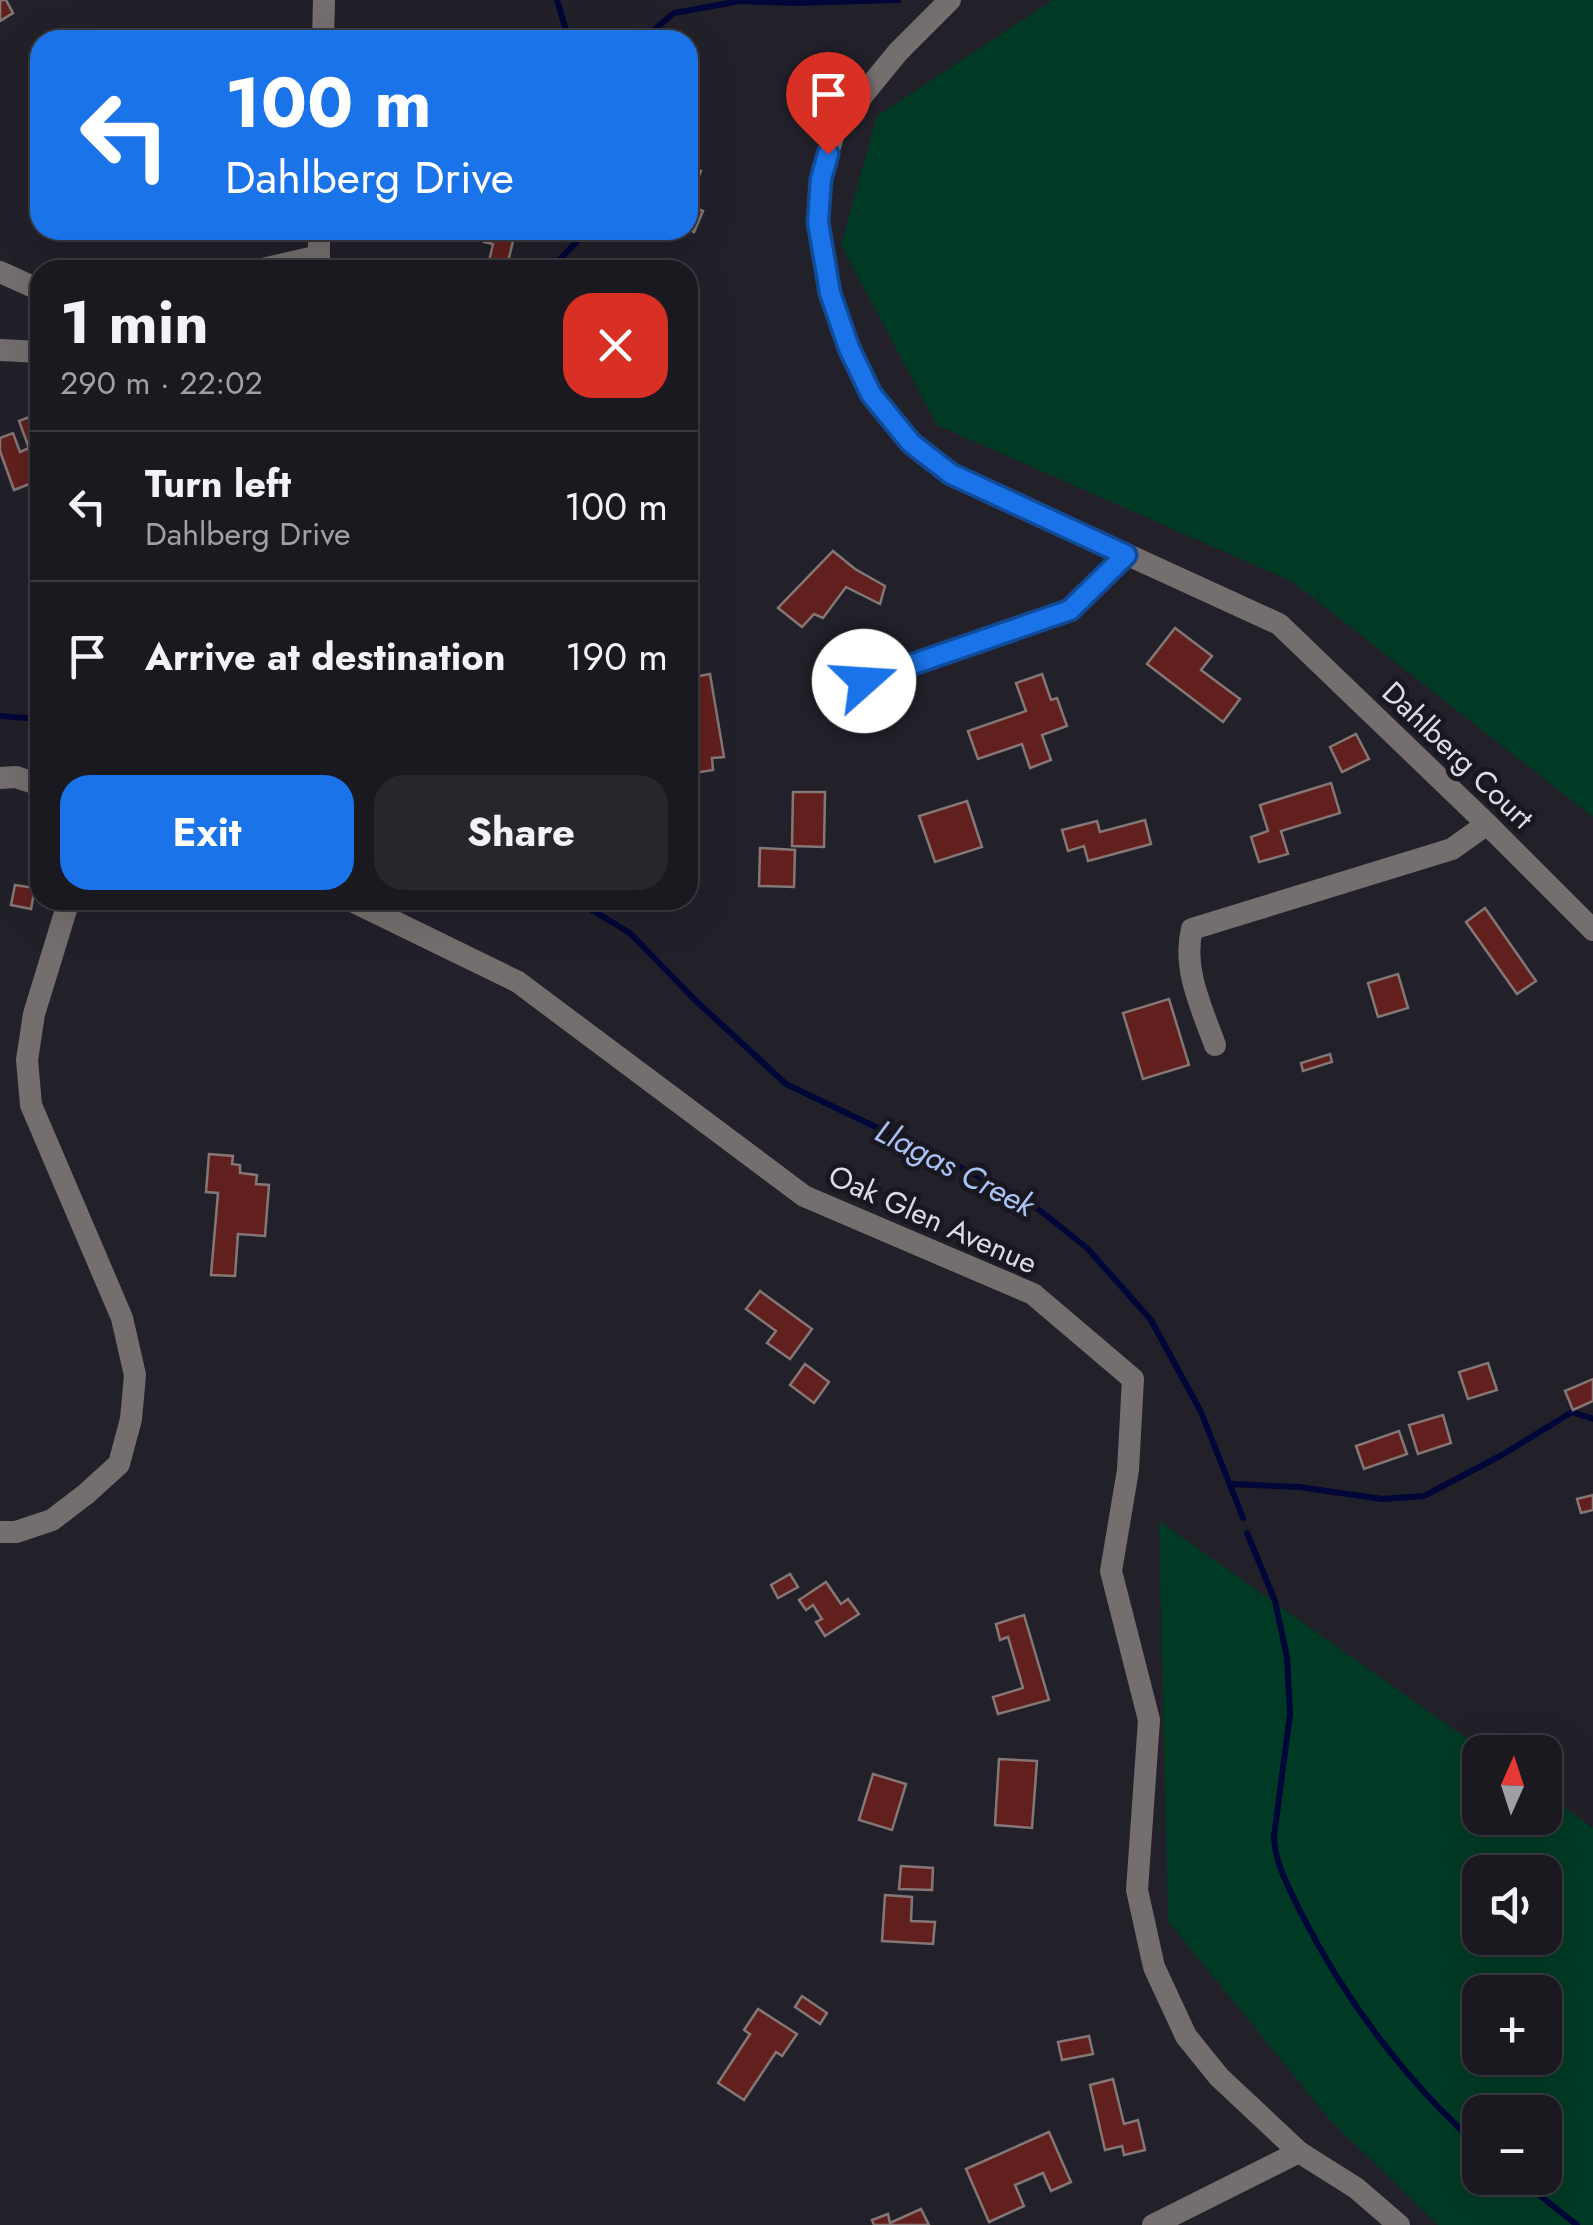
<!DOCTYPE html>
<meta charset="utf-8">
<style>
body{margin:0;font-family:Jost,sans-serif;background:#27262d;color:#f1f3f6;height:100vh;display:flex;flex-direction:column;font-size:38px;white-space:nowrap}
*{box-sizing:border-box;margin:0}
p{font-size:32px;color:#9fa0a5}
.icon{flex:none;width:55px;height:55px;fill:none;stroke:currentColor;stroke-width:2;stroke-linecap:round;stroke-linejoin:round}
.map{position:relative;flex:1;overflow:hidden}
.details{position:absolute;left:30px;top:260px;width:668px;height:650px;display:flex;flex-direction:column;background:#1a1920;border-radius:30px;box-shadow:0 10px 40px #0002,0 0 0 2px #38383e}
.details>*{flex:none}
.hud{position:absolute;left:30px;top:30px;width:668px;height:210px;border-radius:30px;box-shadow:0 10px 40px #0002,0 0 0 2px #38383e;background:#1a73e8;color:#fff;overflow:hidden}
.needle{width:65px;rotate:3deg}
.tools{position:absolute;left:1462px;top:1735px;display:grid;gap:20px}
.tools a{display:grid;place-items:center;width:100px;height:100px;border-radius:20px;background:#1a1920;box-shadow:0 10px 40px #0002,0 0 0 2px #38383e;font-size:50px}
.pin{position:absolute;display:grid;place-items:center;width:85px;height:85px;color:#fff;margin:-102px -42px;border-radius:50% 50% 50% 0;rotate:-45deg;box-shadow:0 0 10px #0007}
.pin .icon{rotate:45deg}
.me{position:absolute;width:110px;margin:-55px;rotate:71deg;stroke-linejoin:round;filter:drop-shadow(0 0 8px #0008)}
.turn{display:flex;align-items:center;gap:35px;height:210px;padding:0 30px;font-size:45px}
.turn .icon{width:130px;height:130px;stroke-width:2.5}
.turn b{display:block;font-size:70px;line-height:85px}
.round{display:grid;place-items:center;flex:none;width:105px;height:105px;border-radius:30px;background:#27262d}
.head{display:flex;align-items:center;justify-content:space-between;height:170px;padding:0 30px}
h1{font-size:60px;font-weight:700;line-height:75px}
.primary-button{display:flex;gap:20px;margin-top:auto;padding:20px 30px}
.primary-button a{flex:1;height:115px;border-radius:30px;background:#1a73e8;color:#fff;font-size:40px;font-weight:700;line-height:115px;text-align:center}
.primary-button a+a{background:#27262d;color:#f1f3f6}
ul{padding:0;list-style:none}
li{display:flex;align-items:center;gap:30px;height:150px;padding:0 30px;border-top:2px solid #38383e}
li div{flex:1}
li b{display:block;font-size:38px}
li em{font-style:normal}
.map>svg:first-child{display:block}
</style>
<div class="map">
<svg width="1593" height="2225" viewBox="0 0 1593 2225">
<rect width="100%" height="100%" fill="#22212a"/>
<g fill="#003a25" fill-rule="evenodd">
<path d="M1053,0h540v817l-300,-235 -356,-157 -96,-180 36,-129z"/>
<path d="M1159,1521l327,231h-6v66h65v-24l48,34v397h-155l-108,-105 -162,-199zM1480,1872h65v66h-65zM1480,1992h65v66h-65zM1480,2112h65v66h-65z"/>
</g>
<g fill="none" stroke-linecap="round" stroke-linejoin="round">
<g stroke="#000637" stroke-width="6">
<path d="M557,0l12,40"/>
<path d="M739,1l55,2 104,-3"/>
<path d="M642,40l32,-27 66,-12"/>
<path d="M550,270l31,-33 -2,-7"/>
<path d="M0,716l40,3"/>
<path d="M575,900l55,33 65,67 91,84 188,90 63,34 50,40 64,72 50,92 42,106"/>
<path d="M1230,1484l69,3 83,12 42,-3 78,-41 70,-43 21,7"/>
<path d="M1247,1533l28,68 12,56 3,57 -16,123c1,26 14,49 25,72 37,74 85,142 142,201 13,12 25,26 39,37"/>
<path d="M1518,2178l59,47"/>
</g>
</g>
<g fill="#61201e" stroke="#847776" stroke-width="2.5">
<path d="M0,0h6l7,13 -13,8z"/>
<path d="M688,165l13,6 -7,17 -6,-2z"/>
<path d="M688,205l15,6 -9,21 -6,-3z"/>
<path d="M486,230h55l-2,9 -24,-6 -9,37h-19l6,-26 -9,-2z"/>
<path d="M40,413v67l-26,10 -14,-39v-13l13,-5 7,19 9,-4 -10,-27z"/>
<path d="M833,551l22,18 30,17 -5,18 -34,-17 -23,31 -9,-4 -12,13 -24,-19z"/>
<path d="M1175,628l37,28 -11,14 39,29 -17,23 -76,-58z"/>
<path d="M710,674l14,83 -12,1 1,12 -25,4v-96z"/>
<path d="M1042,674l9,26 6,-2 10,28 -25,9 9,25 -21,8 -8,-24 -44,15 -10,-28 58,-20 -10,-28z"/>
<path d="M1356,734l13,25 -27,13 -12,-25z"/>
<path d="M1331,783l9,30 -59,18 7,23 -29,8 -8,-25 17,-6 -8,-26z"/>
<path d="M793,792h32l-1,55 -32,-1z"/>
<path d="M967,801l15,46 -47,15 -16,-46z"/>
<path d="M1145,820l6,24 -63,17 -4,-15 -16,5 -6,-21 35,-9 3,11z"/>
<path d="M760,848l35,2 -1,37 -35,-1z"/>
<path d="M15,885l20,3 -4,21 -20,-4z"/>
<path d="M1485,908l51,73 -19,13 -51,-72z"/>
<path d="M1398,974l10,34 -30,9 -10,-34z"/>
<path d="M1169,999l20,66 -46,14 -20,-66z"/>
<path d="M1330,1054l2,8 -29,9 -2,-8z"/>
<path d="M209,1154l24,2 -1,8 8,1v8l17,2 -1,9 13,1 -4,51 -27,-2 -3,42 -24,-1 7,-82 -12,-1z"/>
<path d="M760,1291l52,38 -22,30 -23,-16 9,-12 -30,-22z"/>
<path d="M1488,1363l9,27 -29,9 -9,-27z"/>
<path d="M805,1364l24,18 -15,21 -24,-18z"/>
<path d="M1593,1379v22l-20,9 -8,-19z"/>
<path d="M1443,1415l8,28 -33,11 -9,-29z"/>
<path d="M1399,1431l8,23 -43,15 -8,-23z"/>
<path d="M1593,1495v15l-12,3 -4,-14z"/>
<path d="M790,1574l8,13 -20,11 -7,-13z"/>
<path d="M826,1582l15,22 7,-5 11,15 -34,22 -9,-14 6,-3 -9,-14 -7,5 -7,-10z"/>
<path d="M1024,1615l25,85 -51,14 -5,-17 30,-9 -15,-51 -8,3 -4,-16z"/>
<path d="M999,1759l38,2 -5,67 -37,-3z"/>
<path d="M873,1774l33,10 -14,46 -33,-10z"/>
<path d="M901,1866l32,2 -1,22 -33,-1z"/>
<path d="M885,1895l27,2 -1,24 24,1 -2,22 -51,-3z"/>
<path d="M802,1996l25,17 -7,11 -25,-17z"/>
<path d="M758,2009l39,25 -15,22 -6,-4 -32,48 -26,-17 32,-49 -6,-4z"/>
<path d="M1089,2036l4,18 -31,6 -4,-18z"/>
<path d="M1113,2079l11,45 14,-4 7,30 -21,5 -2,-9 -17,4 -15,-65z"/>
<path d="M1049,2132l22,50 -20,9 -8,-18 -28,12 9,21 -35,16 -23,-53z"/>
<path d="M921,2209l8,16h-55l-2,-5 16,-6 2,9z"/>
</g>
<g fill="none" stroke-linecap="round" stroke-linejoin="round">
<g stroke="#746e6e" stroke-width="22">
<path d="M950,0l-52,52 -63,77 -14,50 -3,43 12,71 19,55 22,46 40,49 40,31 328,150 208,200 106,106"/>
<path d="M323,40l1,-40"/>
<path d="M258,270l61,-14"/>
<path d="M319,270v-40"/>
<path d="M0,272l40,18"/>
<path d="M0,350l40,2"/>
<path d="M865,681l205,-71 56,-55"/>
<path d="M0,778l16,-1 24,8"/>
<path d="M350,900l168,82 286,214 229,98 100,85 -5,91 -17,101 38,149 -12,170 17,77 32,69 33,41 80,75 57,36 43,37"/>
<path d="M1215,1045c-13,-36 -33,-77 -23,-116l260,-80 35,-25"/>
<path d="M0,1532h16l36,-12 34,-26 33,-30 12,-45 4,-44 -13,-57 -91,-213 -4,-45 7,-46 35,-114"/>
<path d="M1153,2225l146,-73"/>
</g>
</g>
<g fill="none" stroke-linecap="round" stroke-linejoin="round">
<g stroke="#114b97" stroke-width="25">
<path id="route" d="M828,154l-7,25 -3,43 12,71 19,55 22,46 40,49 40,31 175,81 -56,55 -206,71"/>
</g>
<use href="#route" stroke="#1a73e8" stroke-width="18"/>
</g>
<g text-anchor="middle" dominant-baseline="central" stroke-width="10" stroke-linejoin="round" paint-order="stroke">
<g font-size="30" fill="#dddce3" stroke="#191820">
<text transform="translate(1458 755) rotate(44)">Dahlberg Court</text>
<text transform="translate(933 1219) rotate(24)">Oak Glen Avenue</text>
</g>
<g font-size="32" font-style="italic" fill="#a9c2f3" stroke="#191820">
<text transform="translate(955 1168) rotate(27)">Llagas Creek</text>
</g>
</g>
</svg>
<div class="tools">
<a><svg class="needle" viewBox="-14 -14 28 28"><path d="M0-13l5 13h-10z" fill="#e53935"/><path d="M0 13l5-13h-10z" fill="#9fa0a5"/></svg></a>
<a><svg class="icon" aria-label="sound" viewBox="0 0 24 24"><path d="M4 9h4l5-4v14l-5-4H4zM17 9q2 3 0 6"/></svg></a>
<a>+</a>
<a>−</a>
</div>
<div class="pin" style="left:828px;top:154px;background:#d93025"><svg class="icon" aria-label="arrive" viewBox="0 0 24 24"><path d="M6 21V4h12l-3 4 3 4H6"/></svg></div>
<svg class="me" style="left:864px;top:681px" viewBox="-20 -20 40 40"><circle r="19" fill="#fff"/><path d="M0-13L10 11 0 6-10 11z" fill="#1a73e8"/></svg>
<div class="hud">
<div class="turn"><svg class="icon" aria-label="left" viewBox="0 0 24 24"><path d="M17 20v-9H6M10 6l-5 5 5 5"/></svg><div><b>100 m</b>Dahlberg Drive</div></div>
</div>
<section class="details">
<div class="head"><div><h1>1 min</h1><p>290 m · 22:02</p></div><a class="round" style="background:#d93025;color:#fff"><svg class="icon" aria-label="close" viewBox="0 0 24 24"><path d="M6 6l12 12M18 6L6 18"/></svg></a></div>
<ul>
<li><svg class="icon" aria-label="left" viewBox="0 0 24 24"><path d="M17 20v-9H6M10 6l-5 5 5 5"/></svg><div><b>Turn left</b><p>Dahlberg Drive</p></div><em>100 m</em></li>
<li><svg class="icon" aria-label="arrive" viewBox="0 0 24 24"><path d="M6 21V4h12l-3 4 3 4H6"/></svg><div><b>Arrive at destination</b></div><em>190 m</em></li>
</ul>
<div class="primary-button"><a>Exit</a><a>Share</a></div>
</section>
</div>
